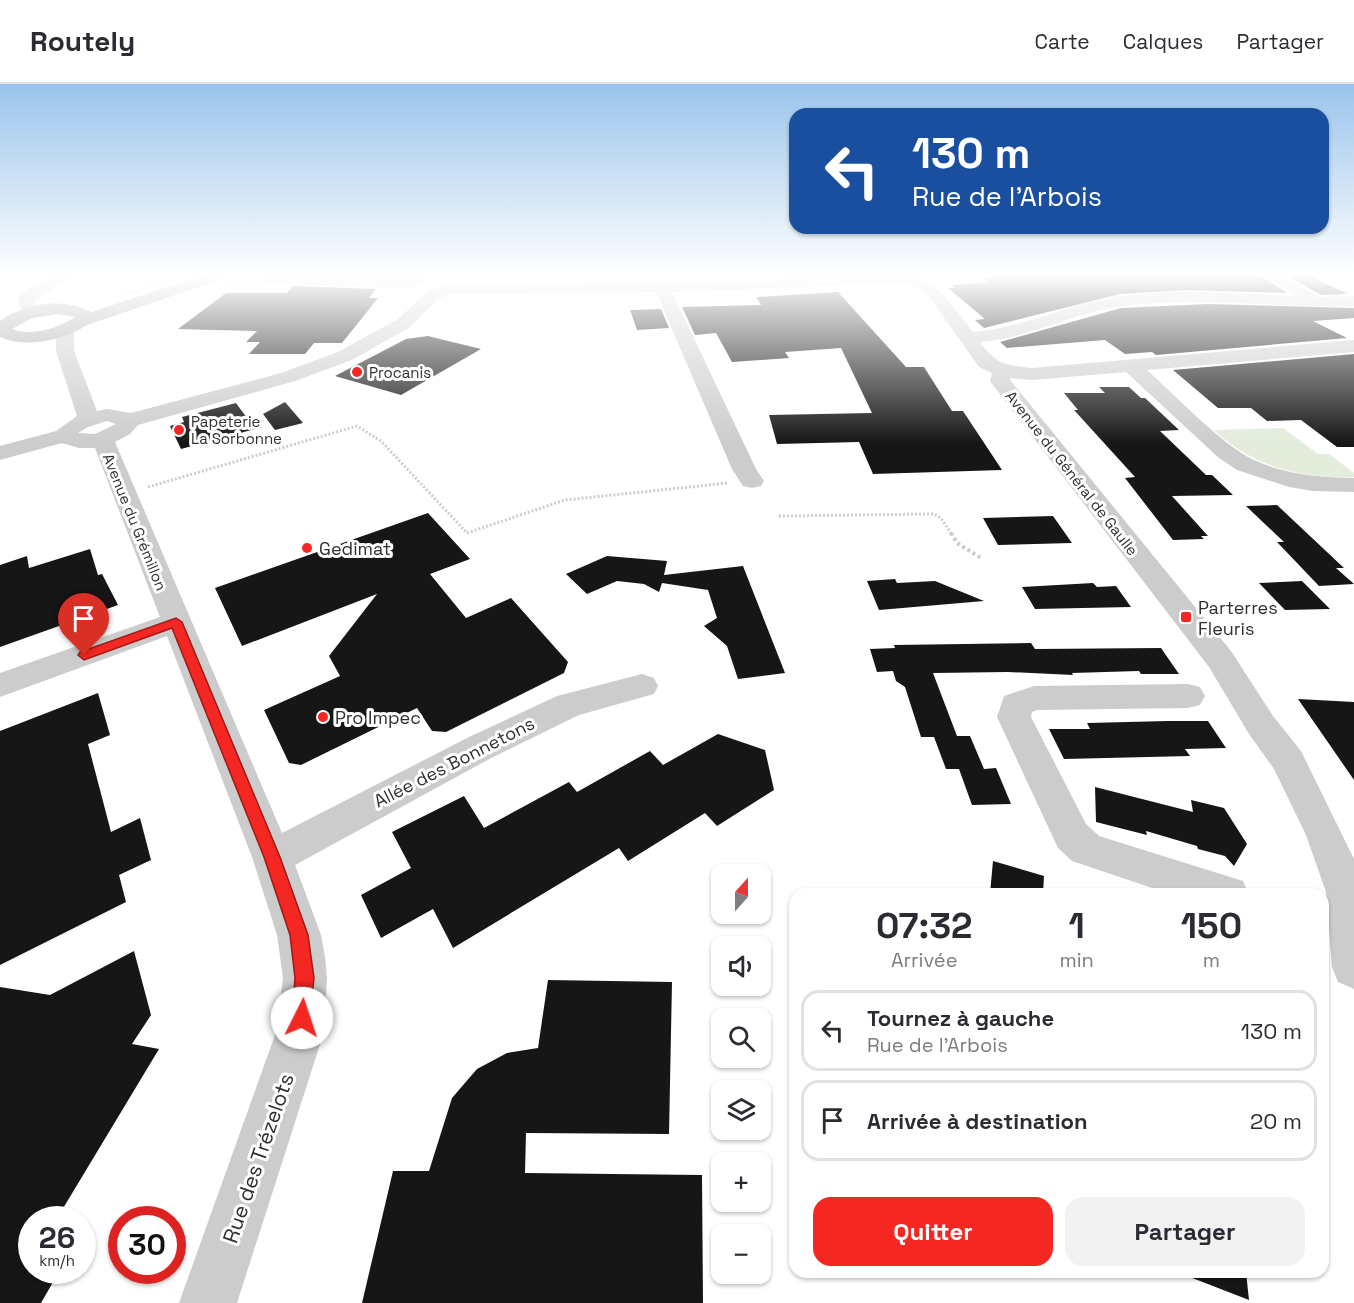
<!DOCTYPE html>
<html lang="fr">
<meta charset="utf-8">
<style>
body{margin:0;font-family:"Space Grotesk",sans-serif;background:#f2f2f3;color:#2b2b33;height:100vh;display:flex;flex-direction:column;font-size:22px;white-space:nowrap}
*{box-sizing:border-box;margin:0}
p{font-size:20px;color:#7c7c81}
.icon{flex:none;width:33px;height:33px;fill:none;stroke:currentColor;stroke-width:2;stroke-linecap:round;stroke-linejoin:round}
.map{position:relative;flex:1;overflow:hidden}
.side{position:absolute;left:789px;top:804px;width:540px;height:390px;display:flex;flex-direction:column;background:#fff;border-radius:18px;box-shadow:0 2px 4px #0004}
.side>*{flex:none}
.hud{position:absolute;left:789px;top:24px;width:540px;height:126px;border-radius:18px;box-shadow:0 2px 4px #0004;background:#1a4fa0;color:#fff;overflow:hidden}
.needle{width:39px;rotate:21deg}
.fabs{position:absolute;left:711px;top:780px;display:grid;gap:12px}
.fabs a{display:grid;place-items:center;width:60px;height:60px;border-radius:12px;background:#fff;box-shadow:0 2px 4px #0004;font-size:30px}
.speed{position:absolute;left:18px;top:1122px;display:flex;gap:12px;font-size:30px;font-weight:700;text-align:center}
.speed>*{display:grid;place-content:center;width:78px;height:78px;border-radius:50%;background:#fff;box-shadow:0 2px 4px #0004;line-height:1}
.speed small{font-size:15px;font-weight:400}
.speed .limit{border:9px solid #d22;background:#fff;color:#111}
.pin{position:absolute;display:grid;place-items:center;width:51px;height:51px;color:#fff;margin:-62px -26px;border-radius:50% 50% 50% 0;rotate:-45deg;box-shadow:0 0 6px #0007}
.pin .icon{rotate:45deg}
.me{position:absolute;width:66px;margin:-33px;rotate:4deg;stroke-linejoin:round;filter:drop-shadow(0 0 4px #0008)}
.turn{display:flex;align-items:center;gap:21px;height:126px;padding:0 24px;font-size:27px}
.turn .icon{width:78px;height:78px;stroke-width:2.5}
.turn b{display:block;font-size:42px;line-height:51px}
.eta{display:flex;justify-content:space-evenly;align-items:center;height:102px;text-align:center}
.eta b{font-size:36px;font-weight:600;line-height:42px}
.primary-button{display:flex;gap:12px;margin-top:auto;padding:12px 24px}
.primary-button a{flex:1;height:69px;border-radius:18px;background:#f42723;color:#fff;font-size:24px;font-weight:600;line-height:69px;text-align:center}
.primary-button a+a{background:#f2f2f3;color:#2b2b33}
ul{padding:0;list-style:none}
li{display:flex;align-items:center;gap:18px;height:81px;margin:0 12px 9px;padding:0 12px;border:3px solid #e1e1e2;border-radius:18px}
li div{flex:1}
li b{display:block;font-size:22px}
li em{font-style:normal}
header{display:flex;align-items:center;gap:36px;box-sizing:border-box;height:84px;padding:0 30px;background:#fff;border-bottom:2px solid #e1e1e2}
header strong{font-size:28px}
nav{display:flex;gap:33px;margin-inline-start:auto;font-size:21px}
.map>svg:first-child{display:block}
</style>
<header>
<strong>Routely</strong>
<nav><a>Carte</a><a>Calques</a><a>Partager</a></nav>
</header>
<div class="map">
<svg width="1354" height="1219" viewBox="0 0 1354 1219">
<rect width="100%" height="100%" fill="#fff"/>
<path fill="#e4eddc" d="M1283,344l35,26h11l25,19v4c-53,2 -101,-10 -140,-47z"/>
<g fill="none" stroke-linecap="round" stroke-linejoin="round">
<g fill="#c6dbef" fill-rule="evenodd">
<path d="M176,195l1,2 -54,14 -2,-1z"/>
<path d="M225,199h79l2,1 -2,1h-80z"/>
</g>
</g>
<g fill="#161616">
<path d="M1028,189h228l31,20 -101,-3 -66,4 -136,34 -9,-8 10,-1 -37,-31h7l-4,-3 38,-3 -6,-4 7,-1 -2,-1z"/>
<path d="M1282,189h21l45,21 -27,1z"/>
<path d="M292,202l84,3 -7,9h9l-36,45h-28l-9,11h-56l11,-12h-14l11,-11 -79,-2 48,-36h61z"/>
<path d="M838,208l68,75h18l28,44h11l39,59 -129,4 -14,-32 -82,2 -8,-29 103,-2 -31,-65 -56,4 4,6 -57,4 -16,-29 -21,2 -13,-28 79,-2 -5,-8z"/>
<path d="M1208,220l146,4v10l-41,3 34,17 -191,17 -4,-3 -27,2 -20,-14 -98,8 -7,-6 121,-34z"/>
<path d="M661,225l8,19 -32,2 -7,-20z"/>
<path d="M428,252l53,13 -80,46 -66,-19 71,-37z"/>
<path d="M1354,270v93h-17l-36,-27 -34,1 -16,-13h-33l-45,-38z"/>
<path d="M1099,303h30l12,11h4l34,32 -19,1 46,44h6l21,20 -61,1 36,40h-7l3,3 -31,1 -48,-62 10,-1 -61,-67h4l-14,-17h41z"/>
<path d="M285,318l18,21 -28,7 -12,-16z"/>
<path d="M236,319l19,26 -74,20 -11,-23 14,-4 -2,-5z"/>
<path d="M1277,421l67,63h-8l18,16 -35,2 -42,-44h7l-38,-36z"/>
<path d="M428,429l42,46 -40,15 36,44 45,-20 57,64 -4,11 -118,59 -14,-1 -15,-23 -116,57 -12,-2 -25,-53 76,-34 -11,-20 48,-62 -135,52 -27,-58z"/>
<path d="M1053,432l19,27 -74,2 -15,-27z"/>
<path d="M90,465l8,26 4,-1 16,31 -118,42v-82l27,-9 2,12z"/>
<path d="M607,472l60,5 -3,14 79,-9 42,107 -47,6 -11,-33 -23,-20 13,-8 -9,-28 -46,-7 -3,9 -15,-8 -27,-3 -30,13 -21,-20z"/>
<path d="M895,495l2,4 38,-2 49,20 -105,9 -12,-29z"/>
<path d="M1302,497l28,28 -45,1 -26,-27z"/>
<path d="M1093,499l4,4 19,-1 15,21 -96,2 -13,-22z"/>
<path d="M1031,559l4,6 126,-1 18,26h-38l-2,-3 -67,2 1,2 -65,-3 -75,1 24,63h13l14,33 12,-1 15,36 -39,1 -13,-36h-13l-12,-32h-13l-16,-50 -9,-6 -3,-10 -16,1 -7,-23 25,-1 -1,-3z"/>
<path d="M98,609l12,42 -22,9 23,88 29,-14 11,42 -32,15 7,27 -126,63v-234z"/>
<path d="M1298,615l56,3v78z"/>
<path d="M1168,637h40l18,27 -41,1 5,7 -126,3 -15,-30h41l-3,-6z"/>
<path d="M718,650l47,16 9,40 -57,36 -12,-13 -77,48 -9,-13 -166,100 -20,-39 -52,29 -20,-43 50,-27 -19,-36 72,-36 20,32 85,-46 8,10 73,-41 13,14z"/>
<path d="M1095,703l98,25 -2,-12 33,8 23,36 -13,22 -9,-10 -27,-7 -1,-3 -51,-15 1,4 -51,-13z"/>
<path d="M993,777l51,15 -1,18h-53z"/>
<path d="M134,867l17,64 -19,29 27,5 -103,171h-24v50h28l-19,33h-41v-316l50,8z"/>
<path d="M548,896l124,2 -3,152 -143,-1 -1,40 177,2 1,128h-341l31,-132h36l23,-73 25,-29 30,-16 31,-5z"/>
<path d="M1182,1188h64l3,28 -67,-26z"/>
</g>
<g fill="none" stroke-linecap="round" stroke-linejoin="round">
<g stroke="#ccc" stroke-width="3" stroke-dasharray="2 2" stroke-linecap="butt">
<path d="M148,403l209,-61 24,15 86,92 98,-33 163,-17"/>
<path d="M779,432l155,-2 7,4 11,17"/>
</g>
<path stroke="#ccc" stroke-width="4" stroke-dasharray="3 3" stroke-linecap="butt" d="M951,449l6,10 24,15"/>
<g fill="#ccc" fill-rule="evenodd">
<path d="M55,189h21l-41,27 2,14 -3,4h-12l-3,-20 2,-4z"/>
<path d="M276,189h135l-7,5h4l4,-5h16l-5,10 -13,5 -144,-5 -2,-3z"/>
<path d="M868,189c66,2 66,8 105,59 51,-5 97,-28 147,-36 58,-8 118,-2 176,0l-38,-23h19l43,24 34,-1v10c-77,2 -156,-10 -233,0 -48,7 -92,32 -141,36 17,23 25,23 52,26l322,-28v12l-207,18c27,24 76,76 107,90 32,15 65,17 100,18v14l-41,-1 -24,-4 -52,-17 -18,-12 -93,-86 -94,8 -21,-2 -1,2 221,271 42,65 28,35 53,108v130l-16,-7 -6,-15 -6,-75 -20,-57 -32,-66 -25,-35 -40,-67 -216,-282 -3,-4 2,-8 -13,-6 -51,-72 -21,-12 -235,9 84,177 8,12 -3,5 -9,2 -9,-2 -11,-17 -76,-177 -205,1 -13,6 -28,28 -58,33 -57,21 -157,44 -8,9 -15,8 167,391 187,-96 88,-41 85,-22 12,4 4,8 -4,8 -75,21 -86,42 -198,108 26,70 4,22 2,21 -3,54 -87,271h-58l97,-271 7,-54 -6,-43 -25,-78 -85,-221 -167,61v-24l160,-56 -65,-169h-16l-17,-5 -62,17v-14l56,-15 21,-15 -21,-65v-21l9,-5 9,5v21l23,60 10,-2 24,4 150,-40 57,-21 60,-33 28,-26 22,-10 275,-1zM107,337l9,3 -21,10 -17,-1 10,-6z"/>
<path d="M1188,600l12,3 5,9 -5,9 -12,3 -151,2 -5,2 -1,5 55,107 13,12 144,45 6,13h-79l-98,-33 -14,-13 -61,-131 7,-21 30,-10z"/>
</g>
<path fill="#a7a7a7" fill-rule="evenodd" d="M211,189h23l-3,3 -144,49c-23,15 -61,24 -87,12v-16c23,-18 66,-24 91,-9zM58,230l17,3c-16,11 -44,20 -63,12l20,-11z"/>
</g>
<linearGradient id="sky" x2="0" y2="1"><stop stop-color="#9ac4eb"/><stop offset="0.53" stop-color="#fff"/><stop offset="1" stop-color="#fff" stop-opacity="0"/></linearGradient>
<rect width="1354" height="360" fill="url(#sky)"/>
<path fill="#f42723" stroke="#9f1917" stroke-width="1.5" d="M176,534l6,4 98,235 28,78 6,43 -5,46 -7,3 -7,-3 -3,-6 3,-40 -5,-43 -26,-78 -92,-229 -88,32 -6,-5 2,-3z"/>
<g fill="#f42723" stroke="#fff" stroke-width="2">
<circle cx="357" cy="288" r="6"/>
<circle cx="179" cy="346" r="6"/>
<circle cx="307" cy="464" r="6"/>
<rect x="1180" y="527" width="12" height="12" rx="3"/>
<circle cx="323" cy="633" r="6"/>
</g>
<g text-anchor="middle" dominant-baseline="central" stroke-width="6" stroke-linejoin="round" paint-order="stroke">
<g font-size="15" fill="#2f2f2f" stroke="#fff" text-anchor="start">
<text x="369" y="288">Procanis</text>
<text x="191" y="337">Papeterie<tspan x="191" dy="17">La Sorbonne</tspan></text>
</g>
<g font-size="15" fill="#2f2f2f" stroke="#fff">
<text transform="translate(1072 389) rotate(52)">Avenue du Général de Gaulle</text>
<text transform="translate(135 438) rotate(68)">Avenue du Grémillon</text>
</g>
<g font-size="18" fill="#2f2f2f" stroke="#fff" text-anchor="start">
<text x="319" y="464">Gedimat</text>
<text x="1198" y="523">Parterres<tspan x="1198" dy="21">Fleuris</tspan></text>
<text x="335" y="633">Pro Impec</text>
</g>
<g font-size="18" fill="#2f2f2f" stroke="#fff">
<text transform="translate(454 678) rotate(-27)">Allée des Bonnetons</text>
</g>
<g font-size="21" fill="#2f2f2f" stroke="#fff">
<text transform="translate(258 1074) rotate(-71)">Rue des Trézelots</text>
</g>
</g>
</svg>
<div class="fabs">
<a><svg class="needle" viewBox="-14 -14 28 28"><path d="M0-13l5 13h-10z" fill="#e53935"/><path d="M0 13l5-13h-10z" fill="#7c7c81"/></svg></a>
<a><svg class="icon" aria-label="sound" viewBox="0 0 24 24"><path d="M4 9h4l5-4v14l-5-4H4zM17 9q2 3 0 6"/></svg></a>
<a><svg class="icon" aria-label="search" viewBox="0 0 24 24"><circle cx="10" cy="10" r="6"/><path d="M15 15l6 6"/></svg></a>
<a><svg class="icon" aria-label="layers" viewBox="0 0 24 24"><path d="M12 4l9 5-9 5-9-5zM3 14l9 5 9-5"/></svg></a>
<a>+</a>
<a>−</a>
</div>
<div class="speed"><div>26<small>km/h</small></div><div class="limit">30</div></div>
<div class="pin" style="left:84px;top:571px;background:#d93025"><svg class="icon" aria-label="arrive" viewBox="0 0 24 24"><path d="M6 21V4h12l-3 4 3 4H6"/></svg></div>
<svg class="me" style="left:302px;top:934px" viewBox="-20 -20 40 40"><circle r="19" fill="#fff"/><path d="M0-13L10 11 0 6-10 11z" fill="#f42723"/></svg>
<div class="hud">
<div class="turn"><svg class="icon" aria-label="left" viewBox="0 0 24 24"><path d="M17 20v-9H6M10 6l-5 5 5 5"/></svg><div><b>130 m</b>Rue de l'Arbois</div></div>
</div>
<section class="side">
<div class="eta">
<div><b>07:32</b><p>Arrivée</p></div>
<div><b>1</b><p>min</p></div>
<div><b>150</b><p>m</p></div>
</div>
<ul>
<li><svg class="icon" aria-label="left" viewBox="0 0 24 24"><path d="M17 20v-9H6M10 6l-5 5 5 5"/></svg><div><b>Tournez à gauche</b><p>Rue de l'Arbois</p></div><em>130 m</em></li>
<li><svg class="icon" aria-label="arrive" viewBox="0 0 24 24"><path d="M6 21V4h12l-3 4 3 4H6"/></svg><div><b>Arrivée à destination</b></div><em>20 m</em></li>
</ul>
<div class="primary-button"><a>Quitter</a><a>Partager</a></div>
</section>
</div>
